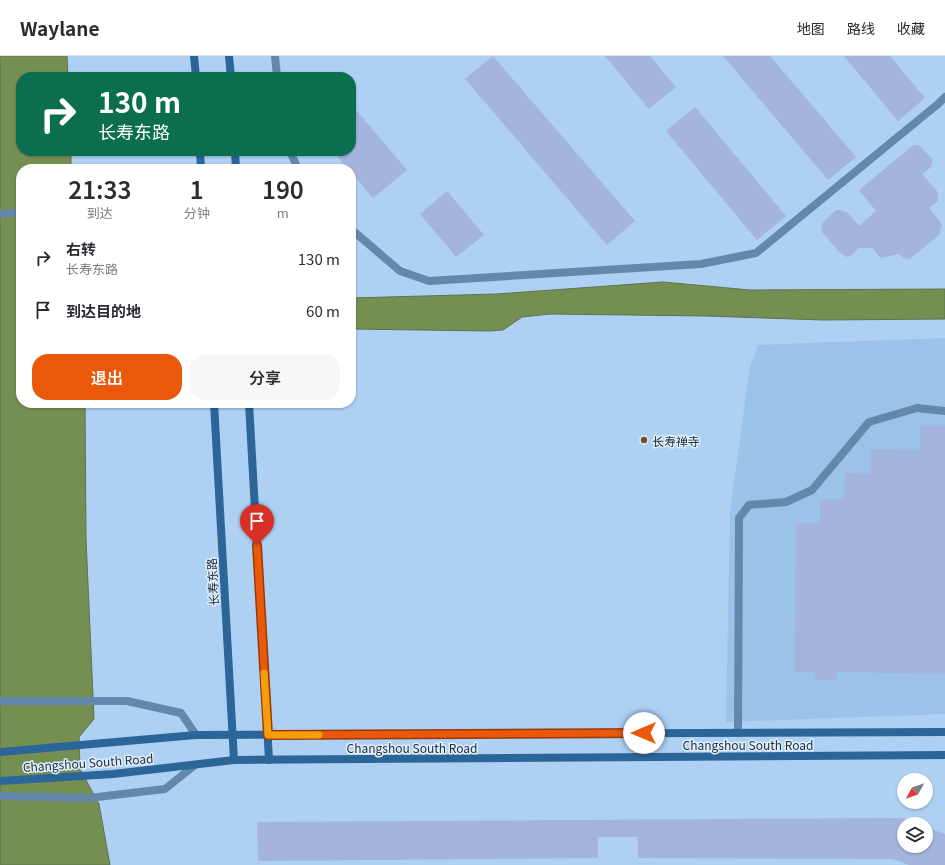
<!DOCTYPE html>
<html lang="zh">
<meta charset="utf-8">
<style>
body{margin:0;font-family:Georgia,"Noto Sans SC",serif;background:#f7f7f7;color:#2b2b33;height:100vh;display:flex;flex-direction:column;font-size:15px;white-space:nowrap}
*{box-sizing:border-box;margin:0}
p{font-size:13px;color:#7c7c81}
.icon{flex:none;width:22px;height:22px;fill:none;stroke:currentColor;stroke-width:2;stroke-linecap:round;stroke-linejoin:round}
.map{position:relative;flex:1;overflow:hidden}
.drawer{position:absolute;left:16px;top:108px;width:340px;height:244px;display:flex;flex-direction:column;background:#fff;border-radius:16px;box-shadow:0 1px 3px #0004}
.drawer>*{flex:none}
.guide{position:absolute;left:16px;top:16px;width:340px;height:84px;border-radius:16px;box-shadow:0 1px 3px #0004;background:#0b6e4f;color:#fff;overflow:hidden}
.needle{width:26px;rotate:230deg}
.tools{position:absolute;left:897px;top:717px;display:grid;gap:8px}
.tools a{display:grid;place-items:center;width:36px;height:36px;border-radius:50%;background:#fff;box-shadow:0 1px 3px #0004;font-size:20px}
.pin{position:absolute;display:grid;place-items:center;width:34px;height:34px;color:#fff;margin:-41px -17px;border-radius:50% 50% 50% 0;rotate:-45deg;box-shadow:0 0 4px #0007}
.pin .icon{rotate:45deg}
.me{position:absolute;width:44px;margin:-22px;rotate:270deg;stroke-linejoin:round;filter:drop-shadow(0 0 3px #0008)}
.turn{display:flex;align-items:center;gap:14px;height:84px;padding:0 16px;font-size:18px}
.turn .icon{width:52px;height:52px;stroke-width:2.5}
.turn b{display:block;font-size:28px;line-height:34px}
.eta{display:flex;justify-content:space-evenly;align-items:center;height:68px;text-align:center}
.eta b{font-size:24px;font-weight:600;line-height:28px}
.cta{display:flex;gap:8px;margin-top:auto;padding:8px 16px}
.cta a{flex:1;height:46px;border-radius:16px;background:#ea580c;color:#fff;font-size:16px;font-weight:600;line-height:46px;text-align:center}
.cta a+a{background:#f7f7f7;color:#2b2b33}
ul{padding:0;list-style:none}
li{display:flex;align-items:center;gap:12px;height:52px;padding:0 16px}
li div{flex:1}
li b{display:block;font-size:15px}
li em{font-style:normal}
header{display:flex;align-items:center;gap:24px;box-sizing:border-box;height:56px;padding:0 20px;background:#fff;border-bottom:1px solid #e1e1e2}
header strong{font-size:19px}
nav{display:flex;gap:22px;margin-inline-start:auto;font-size:14px}
.map>svg:first-child{display:block}
</style>
<header>
<strong>Waylane</strong>
<nav><a>地图</a><a>路线</a><a>收藏</a></nav>
</header>
<div class="map">
<svg width="945" height="809" viewBox="0 0 945 809">
<rect width="100%" height="100%" fill="#add0f3"/>
<path fill="#9bc3ea" d="M945,282v376l-219,8 4,-212 20,-143 8,-22z"/>
<g fill="#758f53" stroke="#5c734d">
<path d="M0,0h67l1,21h-47v74h50v18h-50v234h64l1,136 8,180 -15,18 1,32 19,35 11,61h-110z"/>
<path d="M663,226l87,8 195,-1v30l-122,1 -117,-4 -156,-2 -28,3 -19,13 -14,1 -138,-2v-31l146,-4z"/>
</g>
<g fill="#a4b4dd">
<path d="M493,0l142,165 -28,24 -142,-166z"/>
<path d="M605,0h45l26,31 -27,22z"/>
<path d="M723,0h47l86,101 -28,23z"/>
<path d="M844,0h46l35,42 -27,23z"/>
<path d="M351,48l56,66 -34,28 -22,-26v-3h-3l-15,-18h18z"/>
<path d="M695,51l91,109 -29,24 -91,-109z"/>
<path d="M916,89l4,1 12,13v5l-2,4 -8,6 15,17 1,4v6l-9,7 10,12 3,6 -3,9 -28,23 -3,1 -4,-1 -5,-4 -18,4 -9,-10h-13l-8,8 -4,1 -6,-3 -19,-22 -1,-5 3,-6 12,-11h4l8,3 11,13 17,-15 -17,-21 53,-44z"/>
<path d="M447,135l37,44 -28,22 -36,-43z"/>
<path d="M920,370h25v248l-108,-2v8h-22v-8h-21l2,-149h24v-24h24l1,-26 25,1 1,-25 49,1z"/>
<path d="M903,762l15,6h-14v22h22v-19l19,7v31h-36l-16,-6 -255,-1v-21h-40v21l-340,3 -1,-39z"/>
</g>
<g fill="none" stroke-linecap="round" stroke-linejoin="round">
<g stroke="#6488ab" stroke-width="8">
<path d="M275,0l2,21"/>
<path d="M290,95l8,18"/>
<path d="M351,173l49,42 29,10 272,-17 55,-11 182,-149 7,-7"/>
</g>
<g stroke="#6488ab" stroke-width="8">
<path d="M0,158l21,-2"/>
<path d="M0,645h127l54,12 15,22"/>
<path d="M738,677l1,-215 10,-13 37,-3 26,-12 57,-68 48,-14 28,3"/>
<path d="M0,740l89,2 76,-9 30,-24"/>
</g>
<g stroke="#2c6699" stroke-width="8">
<path d="M194,0l2,21"/>
<path d="M229,0l2,21"/>
<path d="M200,95l1,18"/>
<path d="M235,95l1,18"/>
<path d="M214,347l20,357"/>
<path d="M249,347l20,357"/>
<path d="M0,696l196,-17 749,-3"/>
<path d="M0,725l113,-7 121,-14 711,-5"/>
</g>
</g>
<g fill="none" stroke-linecap="round" stroke-linejoin="round">
<g stroke="#983908" stroke-width="10">
<path id="route" d="M257,489l11,190 376,-2"/>
</g>
<use href="#route" stroke="#ea580c" stroke-width="7"/>
<path stroke="#f59e0b" stroke-width="7" d="M264,617l4,62h51"/>
</g>
<circle fill="#74512a" stroke="#e0effd" stroke-width="1.5" cx="644" cy="384" r="4"/>
<g text-anchor="middle" dominant-baseline="central" stroke-width="3" stroke-linejoin="round" paint-order="stroke">
<g font-size="12" fill="#23313e" stroke="#e0effd" text-anchor="start">
<text x="652" y="384">长寿禅寺</text>
</g>
<g font-size="12" fill="#23313e" stroke="#e0effd">
<text transform="translate(212 526) rotate(-93)">长寿东路</text>
<text x="748" y="688">Changshou South Road</text>
<text x="412" y="691">Changshou South Road</text>
<text transform="translate(88 706) rotate(-4)">Changshou South Road</text>
</g>
</g>
</svg>
<div class="tools">
<a><svg class="needle" viewBox="-14 -14 28 28"><path d="M0-13l5 13h-10z" fill="#e53935"/><path d="M0 13l5-13h-10z" fill="#7c7c81"/></svg></a>
<a><svg class="icon" aria-label="layers" viewBox="0 0 24 24"><path d="M12 4l9 5-9 5-9-5zM3 14l9 5 9-5"/></svg></a>
</div>
<div class="pin" style="left:257px;top:489px;background:#d93025"><svg class="icon" aria-label="arrive" viewBox="0 0 24 24"><path d="M6 21V4h12l-3 4 3 4H6"/></svg></div>
<svg class="me" style="left:644px;top:677px" viewBox="-20 -20 40 40"><circle r="19" fill="#fff"/><path d="M0-13L10 11 0 6-10 11z" fill="#ea580c"/></svg>
<div class="guide">
<div class="turn"><svg class="icon" aria-label="right" viewBox="0 0 24 24"><path d="M7 20v-9h11M14 6l5 5-5 5"/></svg><div><b>130 m</b>长寿东路</div></div>
</div>
<section class="drawer">
<div class="eta">
<div><b>21:33</b><p>到达</p></div>
<div><b>1</b><p>分钟</p></div>
<div><b>190</b><p>m</p></div>
</div>
<ul>
<li><svg class="icon" aria-label="right" viewBox="0 0 24 24"><path d="M7 20v-9h11M14 6l5 5-5 5"/></svg><div><b>右转</b><p>长寿东路</p></div><em>130 m</em></li>
<li><svg class="icon" aria-label="arrive" viewBox="0 0 24 24"><path d="M6 21V4h12l-3 4 3 4H6"/></svg><div><b>到达目的地</b></div><em>60 m</em></li>
</ul>
<div class="cta"><a>退出</a><a>分享</a></div>
</section>
</div>
